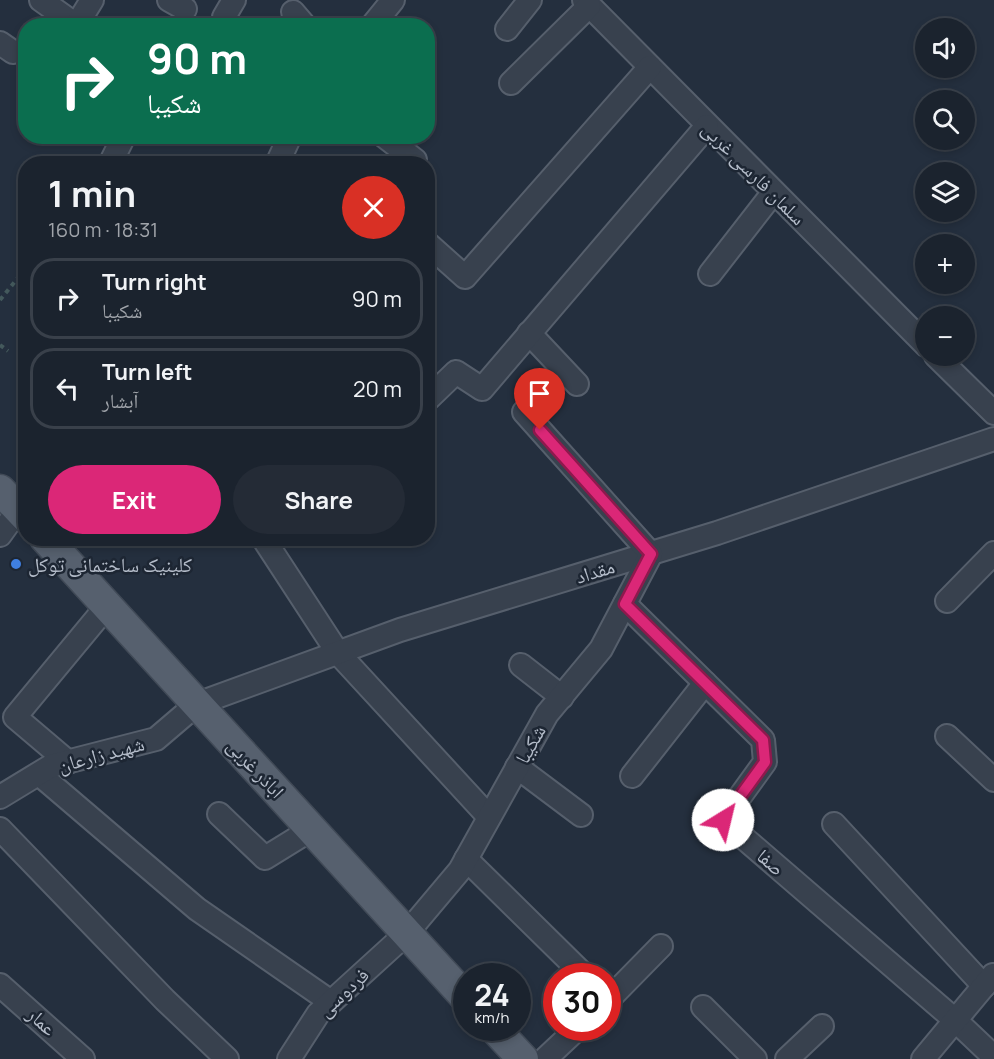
<!DOCTYPE html>
<meta charset="utf-8">
<style>
body{margin:0;font-family:Manrope,"Noto Naskh Arabic",sans-serif;background:#242b36;color:#f1f3f6;height:100vh;display:flex;flex-direction:column;font-size:22px;white-space:nowrap}
*{box-sizing:border-box;margin:0}
p{font-size:20px;color:#a0a4aa}
.icon{flex:none;width:33px;height:33px;fill:none;stroke:currentColor;stroke-width:2;stroke-linecap:round;stroke-linejoin:round}
.map{position:relative;flex:1;overflow:hidden}
.details{position:absolute;left:18px;top:156px;width:417px;height:390px;display:flex;flex-direction:column;background:#1b232e;border-radius:24px;box-shadow:0 3px 9px #0003,0 0 0 2px #39404a}
.details>*{flex:none}
.hud{position:absolute;left:18px;top:18px;width:417px;height:126px;border-radius:24px;box-shadow:0 3px 9px #0003,0 0 0 2px #39404a;background:#0b6e4f;color:#fff;overflow:hidden}
.buttons{position:absolute;left:915px;top:18px;display:grid;gap:12px}
.buttons a{display:grid;place-items:center;width:60px;height:60px;border-radius:50%;background:#1b232e;box-shadow:0 3px 9px #0003,0 0 0 2px #39404a;font-size:30px}
.speed{position:absolute;left:453px;top:963px;display:flex;gap:12px;font-size:30px;font-weight:700;text-align:center}
.speed>*{display:grid;place-content:center;width:78px;height:78px;border-radius:50%;background:#1b232e;box-shadow:0 3px 9px #0003,0 0 0 2px #39404a;line-height:1}
.speed small{font-size:15px;font-weight:400}
.speed .limit{border:9px solid #d22;background:#fff;color:#111}
.pin{position:absolute;display:grid;place-items:center;width:51px;height:51px;color:#fff;margin:-62px -26px;border-radius:50% 50% 50% 0;rotate:-45deg;box-shadow:0 0 6px #0007}
.pin .icon{rotate:45deg}
.me{position:absolute;width:66px;margin:-33px;rotate:36deg;stroke-linejoin:round;filter:drop-shadow(0 0 4px #0008)}
.turn{display:flex;align-items:center;gap:21px;height:126px;padding:0 30px;font-size:27px}
.turn .icon{width:78px;height:78px;stroke-width:2.5}
.turn b{display:block;font-size:42px;line-height:51px}
.round{display:grid;place-items:center;flex:none;width:63px;height:63px;border-radius:32px;background:#242b36}
.summary{display:flex;align-items:center;justify-content:space-between;height:102px;padding:0 30px}
h1{font-size:36px;font-weight:700;line-height:45px}
.primary-button{display:flex;gap:12px;margin-top:auto;padding:12px 30px}
.primary-button a{flex:1;height:69px;border-radius:36px;background:#db2777;color:#fff;font-size:24px;font-weight:700;line-height:69px;text-align:center}
.primary-button a+a{background:#242b36;color:#f1f3f6}
ul{padding:0;list-style:none}
li{display:flex;align-items:center;gap:18px;height:81px;margin:0 12px 9px;padding:0 18px;border:3px solid #39404a;border-radius:24px}
li div{flex:1}
li b{display:block;font-size:22px}
li em{font-style:normal}
.map>svg:first-child{display:block}
</style>
<div class="map">
<svg width="994" height="1059" viewBox="0 0 994 1059">
<rect width="100%" height="100%" fill="#242f3e"/>
<g fill="none" stroke-linecap="round" stroke-linejoin="round">
<g stroke="#565f6c" stroke-width="26">
<g id="minor">
<path d="M41,0l35,25"/>
<path d="M169,0l16,9"/>
<path d="M584,0l342,345"/>
<path d="M293,12l12,14"/>
<path d="M224,17l10,-17"/>
<path d="M76,26l16,-26"/>
<path d="M372,26l21,-26"/>
<path d="M507,29l23,-29"/>
<path d="M0,43l13,9"/>
<path d="M511,83l78,-77"/>
<path d="M384,136l31,24"/>
<path d="M110,164l14,-28"/>
<path d="M277,164l13,-28"/>
<path d="M428,244l37,33 185,-210"/>
<path d="M710,274l63,-81"/>
<path d="M529,333l48,51"/>
<path d="M936,356l58,57"/>
<path d="M428,399l28,-27 26,17 225,-263"/>
<path d="M0,535l18,-25"/>
<path d="M263,538l75,115 151,164"/>
<path d="M947,601l47,-48"/>
<path d="M625,604l138,136 2,22 -42,58 232,200 39,37"/>
<path d="M521,665l41,32"/>
<path d="M947,736l47,44"/>
<path d="M68,762l-53,-45 92,-111"/>
<path d="M517,767l64,48"/>
<path d="M39,774l158,135 134,93"/>
<path d="M632,776l73,-93"/>
<path d="M0,797l51,-31 105,-27 41,-35 203,-74 317,-97 277,-94"/>
<path d="M219,814l46,44 47,-29"/>
<path d="M834,824l150,162"/>
<path d="M0,829l165,171 62,59"/>
<path d="M466,859l119,117"/>
<path d="M0,985l83,74"/>
<path d="M608,1000l53,-54"/>
<path d="M703,1007l52,52"/>
<path d="M289,1059l29,-45 89,-81 53,-63 87,-156 54,-65 50,-95 -127,-142"/>
<path d="M545,1059l33,-31"/>
<path d="M787,1059l35,-33"/>
<path d="M923,1059l70,-84"/>
</g>
</g>
<g stroke="#414a57" stroke-width="33">
<g id="major">
<path d="M0,490l26,27"/>
<path d="M45,538l421,460"/>
<path d="M494,1028l29,31"/>
</g>
</g>
<g stroke="#44595c" stroke-width="4" stroke-dasharray="4.5 4.5" stroke-linecap="butt">
<path d="M0,300l26,-32"/>
<path d="M0,345l8,6"/>
</g>
<use href="#minor" stroke="#38414e" stroke-width="22"/>
<use href="#major" stroke="#56606e" stroke-width="30"/>
</g>
<g fill="none" stroke-linecap="round" stroke-linejoin="round">
<g stroke="#8e194d" stroke-width="15">
<path id="route" d="M540,430l111,124 -26,50 138,136 2,22 -42,58"/>
</g>
<use href="#route" stroke="#db2777" stroke-width="10"/>
</g>
<circle fill="#3f7fe0" stroke="#1d2633" stroke-width="2" cx="16" cy="564" r="6"/>
<g text-anchor="middle" dominant-baseline="central" stroke-width="5" stroke-linejoin="round" paint-order="stroke">
<g font-size="20" fill="#b4bcc9" stroke="#1d2633">
<text transform="translate(754 173) rotate(45)">سلمان فارسی غربی</text>
<text transform="translate(595 571) rotate(-17)">مقداد</text>
<text transform="translate(530 744) rotate(-61)">شکیبا</text>
<text transform="translate(101 754) rotate(-15)">شهید زارعان</text>
<text transform="translate(256 768) rotate(47)">اباذر غربی</text>
<text transform="translate(771 862) rotate(41)">صفا</text>
<text transform="translate(343 992) rotate(-43)">فردوسی</text>
<text transform="translate(42 1021) rotate(42)">عمار</text>
</g>
<g font-size="20" fill="#b4bcc9" stroke="#1d2633" text-anchor="start">
<text x="28" y="564">کلینیک ساختمانی توکل</text>
</g>
</g>
</svg>
<div class="buttons">
<a><svg class="icon" aria-label="sound" viewBox="0 0 24 24"><path d="M4 9h4l5-4v14l-5-4H4zM17 9q2 3 0 6"/></svg></a>
<a><svg class="icon" aria-label="search" viewBox="0 0 24 24"><circle cx="10" cy="10" r="6"/><path d="M15 15l6 6"/></svg></a>
<a><svg class="icon" aria-label="layers" viewBox="0 0 24 24"><path d="M12 4l9 5-9 5-9-5zM3 14l9 5 9-5"/></svg></a>
<a>+</a>
<a>−</a>
</div>
<div class="speed"><div>24<small>km/h</small></div><div class="limit">30</div></div>
<div class="pin" style="left:540px;top:430px;background:#d93025"><svg class="icon" aria-label="arrive" viewBox="0 0 24 24"><path d="M6 21V4h12l-3 4 3 4H6"/></svg></div>
<svg class="me" style="left:723px;top:820px" viewBox="-20 -20 40 40"><circle r="19" fill="#fff"/><path d="M0-13L10 11 0 6-10 11z" fill="#db2777"/></svg>
<div class="hud">
<div class="turn"><svg class="icon" aria-label="right" viewBox="0 0 24 24"><path d="M7 20v-9h11M14 6l5 5-5 5"/></svg><div><b>90 m</b>شکیبا</div></div>
</div>
<section class="details">
<div class="summary"><div><h1>1 min</h1><p>160 m · 18:31</p></div><a class="round" style="background:#d93025;color:#fff"><svg class="icon" aria-label="close" viewBox="0 0 24 24"><path d="M6 6l12 12M18 6L6 18"/></svg></a></div>
<ul>
<li><svg class="icon" aria-label="right" viewBox="0 0 24 24"><path d="M7 20v-9h11M14 6l5 5-5 5"/></svg><div><b>Turn right</b><p>شکیبا</p></div><em>90 m</em></li>
<li><svg class="icon" aria-label="left" viewBox="0 0 24 24"><path d="M17 20v-9H6M10 6l-5 5 5 5"/></svg><div><b>Turn left</b><p>آبشار</p></div><em>20 m</em></li>
</ul>
<div class="primary-button"><a>Exit</a><a>Share</a></div>
</section>
</div>
